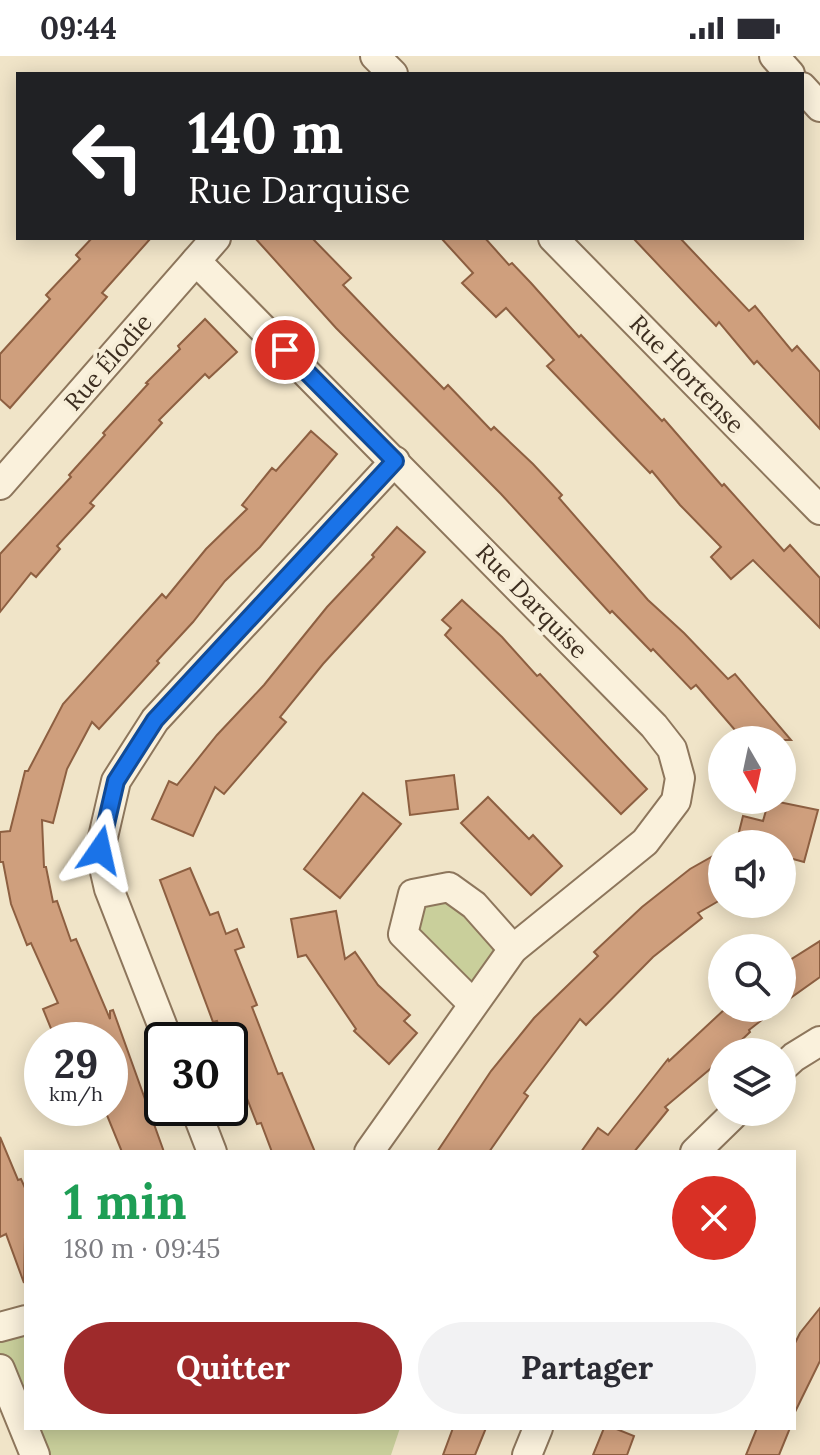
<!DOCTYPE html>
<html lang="fr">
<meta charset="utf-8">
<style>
body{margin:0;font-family:Lora,serif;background:#f2f2f3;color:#2b2b33;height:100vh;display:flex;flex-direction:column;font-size:30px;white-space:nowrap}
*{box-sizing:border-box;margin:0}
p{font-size:26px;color:#7c7c81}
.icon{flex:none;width:44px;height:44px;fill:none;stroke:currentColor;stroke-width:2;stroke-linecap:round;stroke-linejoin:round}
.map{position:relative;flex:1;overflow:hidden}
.sheet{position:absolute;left:24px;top:1094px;width:772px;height:280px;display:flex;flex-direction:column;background:#fff;border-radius:0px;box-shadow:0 4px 20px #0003}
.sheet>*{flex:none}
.hud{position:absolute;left:16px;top:16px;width:788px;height:168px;border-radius:0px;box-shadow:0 4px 20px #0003;background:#202124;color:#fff;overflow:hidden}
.needle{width:52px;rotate:171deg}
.fabs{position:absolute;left:708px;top:670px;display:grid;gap:16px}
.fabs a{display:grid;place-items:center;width:88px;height:88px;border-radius:50%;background:#fff;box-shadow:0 4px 20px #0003;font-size:40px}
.speed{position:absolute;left:24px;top:966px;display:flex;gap:16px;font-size:40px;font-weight:700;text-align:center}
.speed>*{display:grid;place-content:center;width:104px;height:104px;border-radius:50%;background:#fff;box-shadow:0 4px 20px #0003;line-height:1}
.speed small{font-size:20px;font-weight:400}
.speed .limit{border:4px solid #111;border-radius:12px;background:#fff;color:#111}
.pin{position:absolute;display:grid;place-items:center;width:68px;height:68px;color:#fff;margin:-34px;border:4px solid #fff;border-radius:50%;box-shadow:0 2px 8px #0007}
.me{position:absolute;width:88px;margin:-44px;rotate:11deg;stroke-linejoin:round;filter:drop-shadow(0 0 6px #0008)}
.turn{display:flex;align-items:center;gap:28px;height:168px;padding:0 40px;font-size:36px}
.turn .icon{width:104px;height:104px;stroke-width:2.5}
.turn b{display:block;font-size:56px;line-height:68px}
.round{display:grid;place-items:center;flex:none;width:84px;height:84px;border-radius:42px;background:#f2f2f3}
.summary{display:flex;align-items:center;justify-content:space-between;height:136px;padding:0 40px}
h1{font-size:48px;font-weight:700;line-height:60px;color:#1e9e55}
.action{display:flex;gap:16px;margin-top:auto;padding:16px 40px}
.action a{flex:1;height:92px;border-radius:48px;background:#9e2a2b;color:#fff;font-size:32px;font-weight:700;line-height:92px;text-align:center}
.action a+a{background:#f2f2f3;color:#2b2b33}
.status{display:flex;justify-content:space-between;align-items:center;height:56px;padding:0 40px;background:#fff;direction:ltr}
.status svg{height:22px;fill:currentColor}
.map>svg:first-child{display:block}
</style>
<div class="status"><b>09:44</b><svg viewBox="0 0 49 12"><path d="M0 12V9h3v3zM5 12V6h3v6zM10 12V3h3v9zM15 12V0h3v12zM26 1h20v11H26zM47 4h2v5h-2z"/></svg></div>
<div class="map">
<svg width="820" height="1399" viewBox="0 0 820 1399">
<rect width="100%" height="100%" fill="#f0e4c8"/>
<g fill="#c9cf9b">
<path d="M449,831l64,62 -41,54 -69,-69 10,-40z"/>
<path d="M26,1264v108h374l-9,27h-356l-35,-86v-42z"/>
</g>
<g fill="#cf9f7d" stroke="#8d5f41" stroke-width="2">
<path d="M92,182h59l-49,55 5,4 -97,111 -10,-9v-45l50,-55 -4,-4 34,-36 -4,-4z"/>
<path d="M255,182h57l39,40 -8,7 50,52 51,52 4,-4 43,45 3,-3 39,37 29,31 -3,3 89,102 36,33 44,46 7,-5 56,66h-53l-3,-10 -39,-45 -5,4 -38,-40 -2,2 -39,-40 -2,2 -109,-119 -165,-166z"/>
<path d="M441,182h44l24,27 3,-2 19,20 48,54 2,-2 81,86 2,-2 58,67 2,-2 60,67 6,-6 30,33v50l-67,-68 -22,19 -20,-22 10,-10 -41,-42 -28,-34 -2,2 -103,-107 7,-6 -48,-52 -10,9 -34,-34 11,-10z"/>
<path d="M633,182h47l69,73 6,-5 37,45 5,-5 23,26v57l-63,-68 -3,3 -35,-42 -3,4z"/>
<path d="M205,263l32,33 -28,26 -4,-4 -46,46 3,3 -72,80 4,3 -37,40 3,3 -24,28 -5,-4 -31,39v-58l71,-77 -2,-2 36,-40 -2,-2 45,-49 -2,-1 34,-34 -2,-3z"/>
<path d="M311,375l26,23 -77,93 -35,34 -32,41 -36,39 2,2 -60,66 -7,-7 -25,47 -14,54 -11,-3 2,47h2l7,35 4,-1 14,40 5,-2 34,80v-8l3,-1 51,142h-42l-18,-44h6v-68h-20l-3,-8 -13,5 -3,-8 -17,7 -11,-27 15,-6 -27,-60 -4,2 -16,-41 -8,-42h-3v-30l10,-1 15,-60h3l35,-67 99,-110 4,4 40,-49 41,-40 -5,-4 30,-37 4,3z"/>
<path d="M397,471l28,25 -102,112 -43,53 6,5 -62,72 -9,-7 -22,49 -41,-17 17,-38 8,4 40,-50 47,-50 63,-78 47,-50 -2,-2z"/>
<path d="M462,544l40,37 35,39 3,-2 107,115 -26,25 -176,-179 6,-7 -9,-8z"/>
<path d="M454,719l4,34 -48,6 -4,-34z"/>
<path d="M363,737l38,31 -61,74 -36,-29z"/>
<path d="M488,741l41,42 4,-4 29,31 -31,29 -70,-72z"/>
<path d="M769,744l49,10 -14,52 -22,-6v-12h-46l7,-28 20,5z"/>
<path d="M722,795v48l-24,14 4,5 -49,39 -67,68 -6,-6 -56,74 4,3 -39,56h-52l54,-81 43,-53 64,-62 -4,-4 48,-45 48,-38z"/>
<path d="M190,812l20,47 8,-3 8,22 11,-5 7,18 -9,3 22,55 -5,2 26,67 4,-1 33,79h-43l-11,-29 -4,1 -27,-69v-15h-6l-7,-19 -4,1 -53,-142z"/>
<path d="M336,855l9,48 10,-7 23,33 32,30 -6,6 13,12 -28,31 -35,-33 2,-2 -50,-74 -8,2 -7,-38z"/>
<path d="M820,885v36l-38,27v-39z"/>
<path d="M726,952h51l-28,22 1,2 -21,20h-7v7l-57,48 3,3 -34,42h-53l17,-24 10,7 60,-76 1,2z"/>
<path d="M0,1081l18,43 3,-1 5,11 -2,93 -18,-49 -6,3z"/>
<path d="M820,1252v53l-26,53v-69l6,-12z"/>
<path d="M453,1372h33l-11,27h-32z"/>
<path d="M604,1372h10l20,8 -7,19h-34z"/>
<path d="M757,1372h33l-11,27h-33z"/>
</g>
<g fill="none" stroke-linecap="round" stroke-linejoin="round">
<g stroke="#8d765c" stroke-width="32">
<g id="minor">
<path d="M375,0l18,18"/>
<path d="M774,0l16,18"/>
<path d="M802,31l18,20"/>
<path d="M553,182l267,272"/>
<path d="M196,205l458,465 18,23 8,29 -4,23 -31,41 -132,107 -144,203"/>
<path d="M0,429l216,-247"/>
<path d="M472,947l-69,-69 10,-40 36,-7 25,18 39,44"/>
<path d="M168,984l-59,-151 -9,-39 16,-69 39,-61 240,-259"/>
<path d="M782,1012l12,-11 26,-16"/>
<path d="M195,1052l17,44"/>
<path d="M695,1096l41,-40"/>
<path d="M0,1271l26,-7"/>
<path d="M0,1313l35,86"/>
<path d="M527,1399l11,-27"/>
</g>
</g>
<use href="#minor" stroke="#faf1dc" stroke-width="28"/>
</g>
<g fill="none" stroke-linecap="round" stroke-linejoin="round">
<g stroke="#114b97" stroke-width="20">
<path id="route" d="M100,794l16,-69 39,-61 240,-259 -110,-111"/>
</g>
<use href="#route" stroke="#1a73e8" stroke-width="14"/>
</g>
<g text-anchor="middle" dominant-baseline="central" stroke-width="8" stroke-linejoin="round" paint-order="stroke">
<g font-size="24" fill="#3d2e20" stroke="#f7eed8">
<text transform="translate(108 306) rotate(-49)">Rue Élodie</text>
<text transform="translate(687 318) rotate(46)">Rue Hortense</text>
<text transform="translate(532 545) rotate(46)">Rue Darquise</text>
</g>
</g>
</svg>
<div class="fabs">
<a><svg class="needle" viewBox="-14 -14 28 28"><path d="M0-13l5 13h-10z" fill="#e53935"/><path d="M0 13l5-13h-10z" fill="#7c7c81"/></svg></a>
<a><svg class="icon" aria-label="sound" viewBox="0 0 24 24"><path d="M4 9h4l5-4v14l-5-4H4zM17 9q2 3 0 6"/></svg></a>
<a><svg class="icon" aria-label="search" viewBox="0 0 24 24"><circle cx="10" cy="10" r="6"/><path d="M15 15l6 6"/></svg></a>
<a><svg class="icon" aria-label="layers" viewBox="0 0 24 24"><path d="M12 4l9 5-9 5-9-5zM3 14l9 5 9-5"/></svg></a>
</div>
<div class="speed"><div>29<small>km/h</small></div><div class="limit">30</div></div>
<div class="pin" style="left:285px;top:294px;background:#d93025"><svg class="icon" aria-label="arrive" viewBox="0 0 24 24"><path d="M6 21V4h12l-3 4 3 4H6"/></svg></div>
<svg class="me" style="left:100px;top:794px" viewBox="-20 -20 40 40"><path d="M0-17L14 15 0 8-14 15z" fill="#1a73e8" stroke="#fff" stroke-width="4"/></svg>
<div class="hud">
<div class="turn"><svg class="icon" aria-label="left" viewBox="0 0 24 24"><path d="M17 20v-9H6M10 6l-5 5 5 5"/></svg><div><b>140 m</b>Rue Darquise</div></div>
</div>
<section class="sheet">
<div class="summary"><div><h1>1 min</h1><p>180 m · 09:45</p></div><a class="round" style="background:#d93025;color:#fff"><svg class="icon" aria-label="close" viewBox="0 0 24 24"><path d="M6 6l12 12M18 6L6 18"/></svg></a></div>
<div class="action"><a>Quitter</a><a>Partager</a></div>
</section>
</div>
